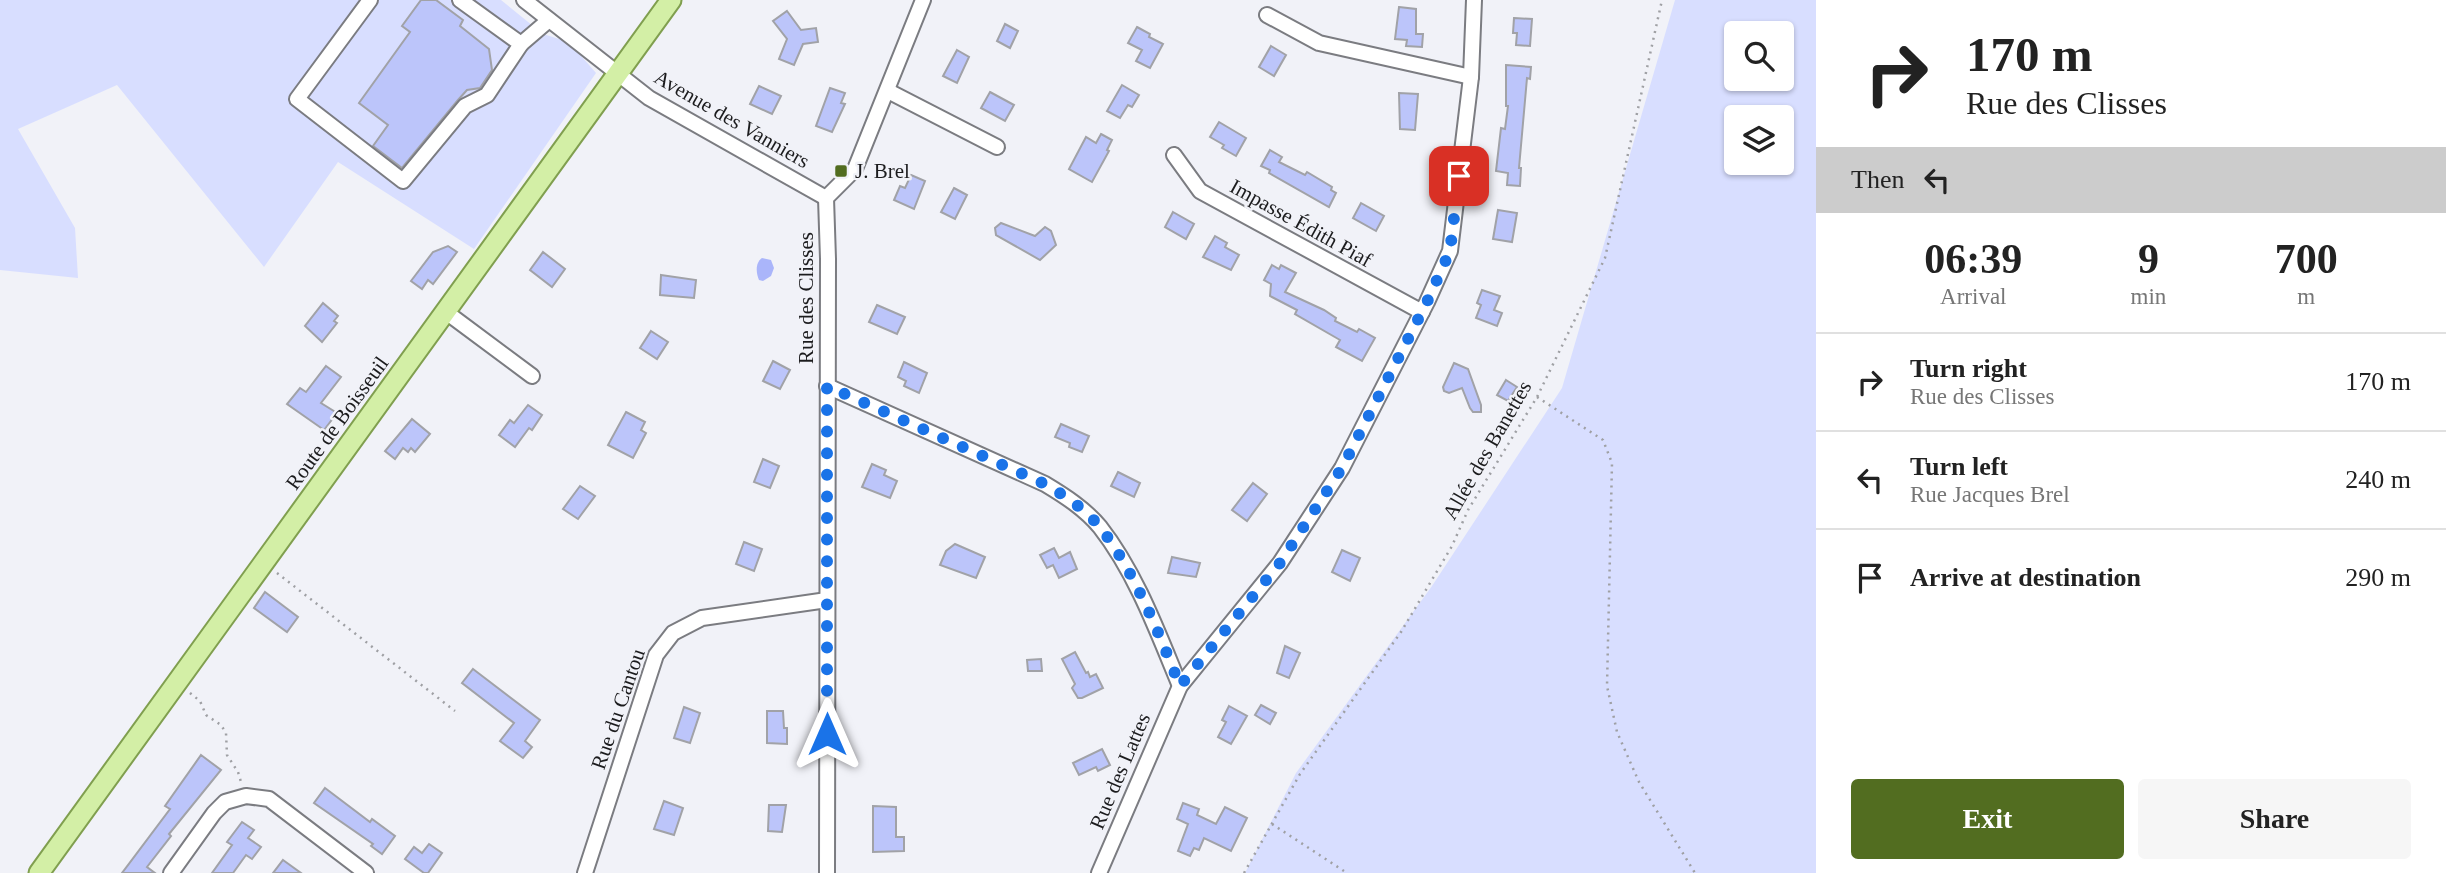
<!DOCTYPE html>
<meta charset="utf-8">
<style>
body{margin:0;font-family:"Times New Roman",serif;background:#f6f6f6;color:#222;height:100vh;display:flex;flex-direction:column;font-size:26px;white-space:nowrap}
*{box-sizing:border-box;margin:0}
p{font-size:23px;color:#767676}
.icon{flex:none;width:38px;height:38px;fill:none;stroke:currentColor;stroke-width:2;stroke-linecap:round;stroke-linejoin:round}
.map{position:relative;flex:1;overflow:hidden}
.drawer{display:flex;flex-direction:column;background:#fff;width:630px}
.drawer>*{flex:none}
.top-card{background:#fff;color:#222;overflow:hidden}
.buttons{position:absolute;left:1724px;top:21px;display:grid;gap:14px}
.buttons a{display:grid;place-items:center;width:70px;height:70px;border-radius:7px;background:#fff;box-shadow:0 2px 5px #0004;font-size:35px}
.pin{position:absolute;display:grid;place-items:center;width:60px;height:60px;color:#fff;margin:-30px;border-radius:14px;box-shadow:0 4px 10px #0006}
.me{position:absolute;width:77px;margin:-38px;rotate:0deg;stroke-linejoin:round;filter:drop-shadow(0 0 5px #0008)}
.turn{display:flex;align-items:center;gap:24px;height:147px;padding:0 35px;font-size:32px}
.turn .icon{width:91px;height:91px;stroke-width:2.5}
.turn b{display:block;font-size:49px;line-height:60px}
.then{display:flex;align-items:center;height:66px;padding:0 35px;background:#0003;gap:14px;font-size:26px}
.eta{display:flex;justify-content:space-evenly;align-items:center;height:119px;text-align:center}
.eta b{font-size:42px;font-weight:700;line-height:49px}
.primary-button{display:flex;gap:14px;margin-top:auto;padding:14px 35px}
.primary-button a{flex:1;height:80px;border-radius:7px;background:#526d20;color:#fff;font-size:28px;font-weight:700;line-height:80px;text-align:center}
.primary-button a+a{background:#f6f6f6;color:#222}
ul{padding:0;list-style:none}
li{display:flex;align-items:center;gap:21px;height:98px;padding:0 35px;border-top:2px solid #e0e0e0}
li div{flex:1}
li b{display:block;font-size:26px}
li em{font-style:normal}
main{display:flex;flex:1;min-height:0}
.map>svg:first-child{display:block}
</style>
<main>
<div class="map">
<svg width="1816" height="873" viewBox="0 0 1816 873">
<rect width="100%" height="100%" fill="#f1f2f8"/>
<g fill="#d8deff" fill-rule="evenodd">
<path d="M0,0h501l42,34 26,8 27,31 -122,176 -136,-87 -74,105 -147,-182 -99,44 57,99 3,50 -78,-8z"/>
<path d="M1675,0h141v873h-571l51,-100 136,-187 130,-198zM1736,33h46v46h-46zM1736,117h46v46h-46z"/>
</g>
<path fill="#aab5fa" d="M762,258l9,2 3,8 -3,8 -8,5 -4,-1c-3,-7 -4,-17 3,-22z"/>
<g fill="#bcc5fa" stroke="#a1a2a7" stroke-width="2">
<path d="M421,0h15l27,20 -3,6 29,23 3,21 -12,18 -13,2 -9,10 -56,68 -29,-22 15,-21 -29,-22 51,-71 -8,-6z"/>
<path d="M1399,7l17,2v25h7l-1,13 -16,-1 1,-6 -12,-1z"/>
<path d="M787,11l14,19 15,-2 2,14 -15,2 -9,21 -15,-6 8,-20 -14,-18z"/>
<path d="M1514,18l18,1 -2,27 -14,-1 1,-12h-4z"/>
<path d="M1005,24l13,7 -8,17 -13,-7z"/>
<path d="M1137,27l13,7 -1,3 14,7 -13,24 -14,-7 6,-11 -14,-7z"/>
<path d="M1271,46l15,9 -12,21 -15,-9z"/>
<path d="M957,50l12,7 -12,26 -14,-7z"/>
<path d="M1506,65l25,2 -1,12 -3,-1 -8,90h2l-1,18 -13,-1 1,-12 -12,-2 5,-43 4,1 3,-23h-2z"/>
<path d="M1122,85l17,10 -7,12 -4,-2 -8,13 -13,-7z"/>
<path d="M759,86l22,10 -9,18 -22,-10z"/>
<path d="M830,88l15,5 -4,10 4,1 -13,28 -16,-6z"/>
<path d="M990,92l24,13 -9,16 -24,-13z"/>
<path d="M1399,93l19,1 -3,36 -15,-1z"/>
<path d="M1219,122l27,16 -10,18 -14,-8 2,-3 -14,-8z"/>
<path d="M1101,134l11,6 -5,10 2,1 -17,31 -23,-13 17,-32 10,6z"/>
<path d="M1270,150l12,7 -3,5 26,13 2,-3 25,15 -1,3 5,3 -7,14 -60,-34 1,-3 -9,-4z"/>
<path d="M911,175l14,6 -11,28 -20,-9 6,-14 5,2z"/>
<path d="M954,188l13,7 -12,24 -14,-7z"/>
<path d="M1361,203l23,13 -8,15 -23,-13z"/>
<path d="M1498,210l19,3 -5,29 -19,-3z"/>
<path d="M1173,212l21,12 -8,15 -21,-12z"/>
<path d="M1001,223l34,13 10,-9 6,4 5,14 -16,15 -44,-25 -1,-7z"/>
<path d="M1215,236l12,7 -2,4 14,8 -8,15 -28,-13z"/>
<path d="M448,246l9,6 -24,32 -5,-4 -6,9 -11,-8 22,-29z"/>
<path d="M543,252l22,17 -13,18 -22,-17z"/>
<path d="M1272,265l7,4 2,-4 15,8 -11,19 39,18 12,8 -1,3 22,11 2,-3 16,9 -13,23 -26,-14 4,-7 -45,-26 2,-4 -27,-14 1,-12 -7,-4z"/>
<path d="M661,275l35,5 -2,18 -34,-3z"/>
<path d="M1482,290l18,6 -6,14 8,3 -5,13 -21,-8 5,-13 -4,-2z"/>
<path d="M323,303l15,13 -4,5 3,2 -15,19 -17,-16z"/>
<path d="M877,305l28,12 -8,17 -28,-12z"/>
<path d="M651,331l17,11 -11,17 -17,-11z"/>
<path d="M773,361l17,9 -10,19 -17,-8z"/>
<path d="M904,362l23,11 -8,20 -15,-7 2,-5 -8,-4z"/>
<path d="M1454,363l14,6 13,36v7h-8l-3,-4 -8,-20 -13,5 -5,-2 -1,-4z"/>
<path d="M326,366l15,11 -20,26 16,10 -13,17 -37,-26 13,-16 6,4z"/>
<path d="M1506,380l11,7 -9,14 -11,-6z"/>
<path d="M528,405l14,10 -10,15 -3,-2 -14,19 -16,-12 11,-15 4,3z"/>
<path d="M626,412l19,10 -4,8 5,3 -13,25 -25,-13z"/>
<path d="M412,419l18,15 -15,18 -4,-4 -3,4 -5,-4 -8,11 -10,-8z"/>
<path d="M1061,424l28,12 -7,16 -13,-5 1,-4 -15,-6z"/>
<path d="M763,459l16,7 -9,22 -16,-6z"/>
<path d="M872,464l14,6 -2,5 13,6 -7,17 -28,-11z"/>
<path d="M1118,472l22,11 -6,14 -23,-11z"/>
<path d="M1253,483l14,11 -20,27 -15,-11z"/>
<path d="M580,486l15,10 -17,23 -15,-10z"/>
<path d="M744,542l18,7 -8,22 -18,-7z"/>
<path d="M955,544l30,13 -9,21 -36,-13 6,-14z"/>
<path d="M1054,548l5,10 11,-6 7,17 -18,9 -6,-13 -6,3 -7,-13z"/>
<path d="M1342,550l18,8 -10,23 -18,-9z"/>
<path d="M1172,557l28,6 -4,14 -28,-4z"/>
<path d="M265,592l33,25 -11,15 -33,-24z"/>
<path d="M1285,646l15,7 -11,25 -12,-5z"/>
<path d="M1075,652l11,21 2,-1 2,5 6,-3 7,14 -21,10h-4l-6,-10 3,-4 -13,-25z"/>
<path d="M1041,659l1,12h-14l-1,-11z"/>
<path d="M473,669l67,51 -15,21 7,6 -9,11 -23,-17 14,-18 -52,-40z"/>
<path d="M1261,705l15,8 -6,11 -15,-9z"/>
<path d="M1229,706l18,10 -16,28 -13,-7 8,-15 -4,-2z"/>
<path d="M684,707l16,6 -10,30 -16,-5z"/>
<path d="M767,711h16l1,17h3v16l-20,-1z"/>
<path d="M1102,749l8,16 -12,6 -2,-4 -17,8 -6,-12z"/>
<path d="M201,755l20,15 -52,64 2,2 -24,31 8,6h-33l48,-64 -5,-3z"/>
<path d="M325,788l45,34 2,-3 23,17 -13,18 -11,-8 2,-2 -59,-41z"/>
<path d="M664,801l19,7 -9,27 -20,-6z"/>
<path d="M1183,803l16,6 -2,6 19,9 9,-17 22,11 -16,33 -27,-13 -5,12 -5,-2 -4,8 -12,-5 10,-27 -11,-5z"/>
<path d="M769,805h17l-4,27 -14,-1z"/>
<path d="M873,806l23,1v30h8v14l-31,1z"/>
<path d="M242,822l12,8 -6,8 13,9 -9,12 -6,-4 -13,18h-21l20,-28 -5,-3z"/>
<path d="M429,844l13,9 -14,20h-4l-19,-14 9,-12 8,6z"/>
<path d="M283,860l18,13h-28z"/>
</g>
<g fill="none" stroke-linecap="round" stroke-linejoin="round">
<g stroke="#7b7c81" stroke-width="18">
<g id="minor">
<path d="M370,0l-73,99 106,82 62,-75 22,-11 34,-51 -61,-44"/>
<path d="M524,0l125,98 177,100"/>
<path d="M1267,15l52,28 152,34"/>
<path d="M521,44l28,-24"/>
<path d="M888,91l109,56"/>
<path d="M1174,155l26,36 222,121"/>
<path d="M446,312l86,64"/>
<path d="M827,386l218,98c20,12 40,25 55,43 36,46 58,106 80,159"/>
<path d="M171,873l43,-60 11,-11 21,-6 23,3 97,74"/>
<path d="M585,873l71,-218 17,-22 29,-15 125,-18"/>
<path d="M827,873l1,-614 -2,-61 29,-29 68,-169"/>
<path d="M1099,873l81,-187 100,-123 62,-95 85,-166 23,-51 21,-174 3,-77"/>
</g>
</g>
<g stroke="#809f4f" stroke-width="23">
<path id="major" d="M39,873l632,-873"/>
</g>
<g stroke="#9fa0a4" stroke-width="2.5" stroke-dasharray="2 5" stroke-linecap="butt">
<path d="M1537,397l66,43 9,23 -5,223 10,46 22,50 56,91"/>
<path d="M277,573l178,138"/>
<path d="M190,693l10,8 6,14 15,10 5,8 1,22 11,17 3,10"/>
<path d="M1272,824l75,49"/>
<path d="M1244,873l56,-99 101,-142 51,-86 16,-36 69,-113 68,-139 57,-258"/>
</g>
<use href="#minor" stroke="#fff" stroke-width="14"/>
<use href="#major" stroke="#d3efa6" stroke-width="19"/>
</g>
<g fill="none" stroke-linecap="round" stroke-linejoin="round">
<path stroke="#1a73e8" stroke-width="12" stroke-dasharray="0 21.6" d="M827,734v-348l218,98c20,12 40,25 55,43 35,45 59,107 80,159l100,-123 62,-95 85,-166 23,-51 9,-75"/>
</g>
<rect fill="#526d20" stroke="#f1f2f8" stroke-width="2.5" x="834" y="164" width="14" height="14" rx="3.5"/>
<g text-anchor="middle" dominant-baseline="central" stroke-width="5" stroke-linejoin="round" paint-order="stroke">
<g font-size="21" fill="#1c1c1e" stroke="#f1f2f8">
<text transform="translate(732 119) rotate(30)">Avenue des Vanniers</text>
<text transform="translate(1301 223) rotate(29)">Impasse Édith Piaf</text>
<text transform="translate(806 298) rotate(-90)">Rue des Clisses</text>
<text transform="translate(337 423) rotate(-54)">Route de Boisseuil</text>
<text transform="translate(1487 450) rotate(-60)">Allée des Banettes</text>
<text transform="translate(618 709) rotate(-71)">Rue du Cantou</text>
<text transform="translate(1120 771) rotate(-67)">Rue des Lattes</text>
</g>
<g font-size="21" fill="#1c1c1e" stroke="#f1f2f8" text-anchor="start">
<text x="855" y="171">J. Brel</text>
</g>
</g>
</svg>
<div class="buttons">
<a><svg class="icon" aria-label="search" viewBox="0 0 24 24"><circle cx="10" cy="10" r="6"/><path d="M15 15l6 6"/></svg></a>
<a><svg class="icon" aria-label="layers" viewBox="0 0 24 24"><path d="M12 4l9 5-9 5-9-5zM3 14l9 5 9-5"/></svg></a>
</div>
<div class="pin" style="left:1459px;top:176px;background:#d93025"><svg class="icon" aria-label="arrive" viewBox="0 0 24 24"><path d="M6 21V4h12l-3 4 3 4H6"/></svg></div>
<svg class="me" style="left:827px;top:734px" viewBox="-20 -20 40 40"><path d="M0-17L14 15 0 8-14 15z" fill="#1a73e8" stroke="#fff" stroke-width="4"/></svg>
</div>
<section class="drawer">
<div class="top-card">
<div class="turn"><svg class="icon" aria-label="right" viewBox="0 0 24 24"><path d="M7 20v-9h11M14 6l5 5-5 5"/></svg><div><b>170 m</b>Rue des Clisses</div></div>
<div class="then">Then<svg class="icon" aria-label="left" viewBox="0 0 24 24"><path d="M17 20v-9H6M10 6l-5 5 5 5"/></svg></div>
</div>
<div class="eta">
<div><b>06:39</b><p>Arrival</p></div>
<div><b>9</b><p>min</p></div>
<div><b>700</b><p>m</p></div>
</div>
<ul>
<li><svg class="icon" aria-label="right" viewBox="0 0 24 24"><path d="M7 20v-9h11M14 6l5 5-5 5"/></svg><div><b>Turn right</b><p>Rue des Clisses</p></div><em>170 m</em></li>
<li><svg class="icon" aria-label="left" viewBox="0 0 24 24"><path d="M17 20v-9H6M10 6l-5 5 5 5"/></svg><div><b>Turn left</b><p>Rue Jacques Brel</p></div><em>240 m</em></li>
<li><svg class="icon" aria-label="arrive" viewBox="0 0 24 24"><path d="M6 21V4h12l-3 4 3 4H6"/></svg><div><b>Arrive at destination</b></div><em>290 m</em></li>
</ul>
<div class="primary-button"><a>Exit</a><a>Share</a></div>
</section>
</main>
